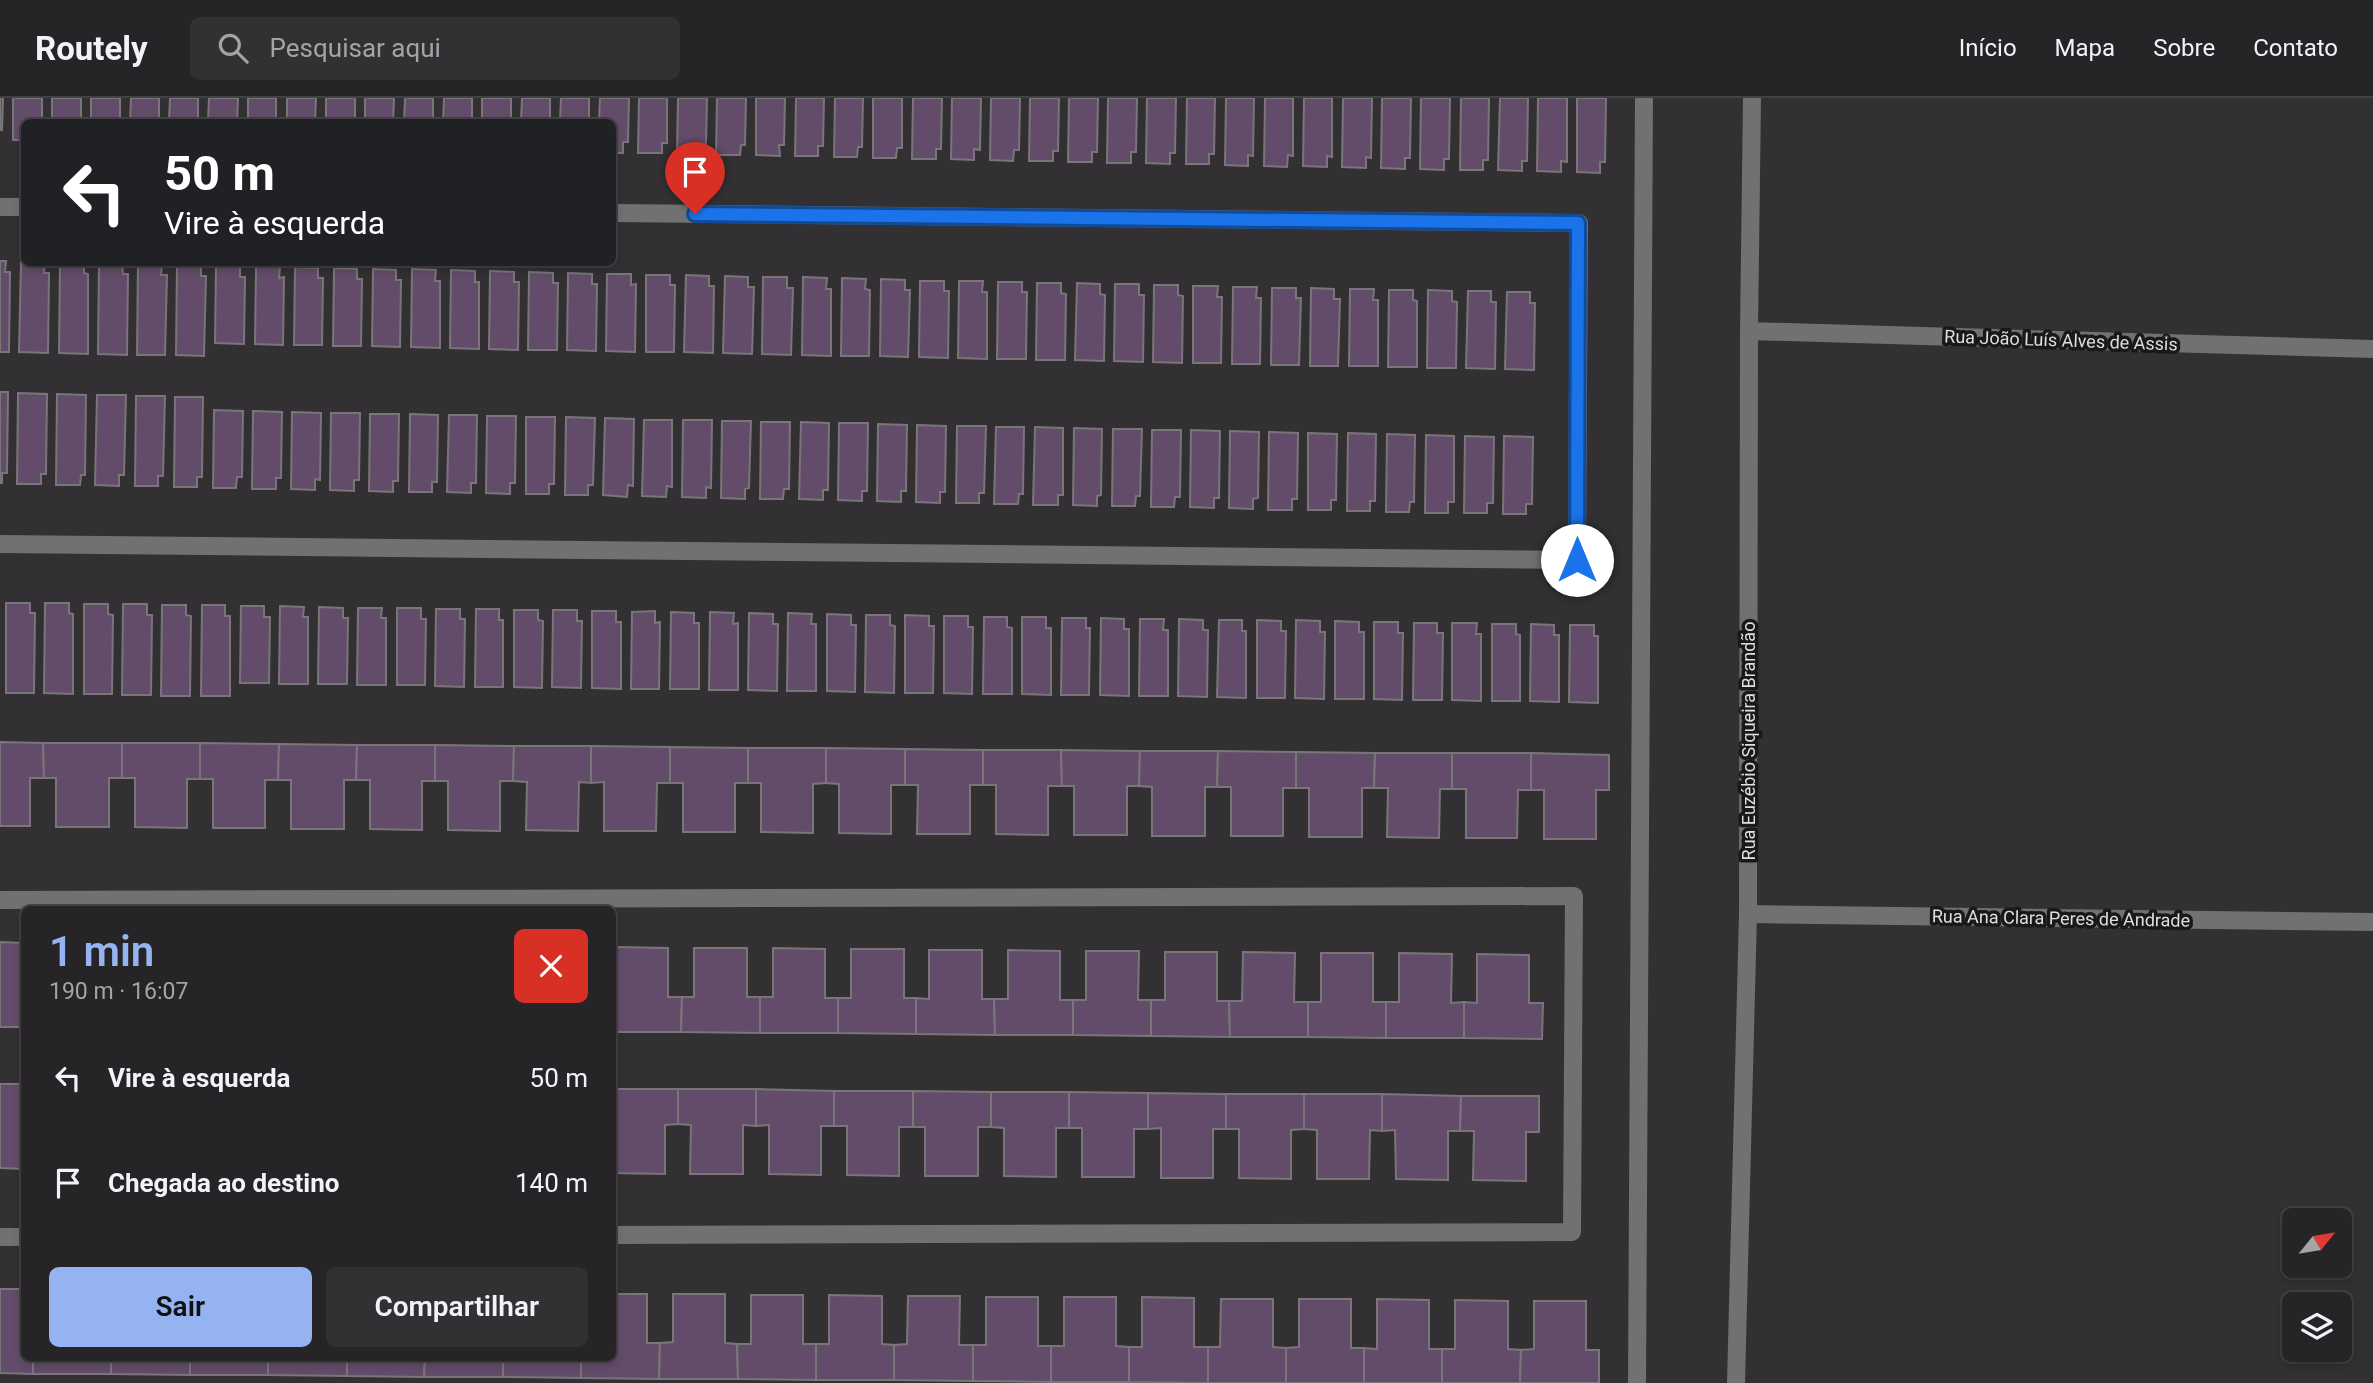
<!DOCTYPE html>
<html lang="pt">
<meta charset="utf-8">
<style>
body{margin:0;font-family:Roboto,sans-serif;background:#323032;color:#f1f3f6;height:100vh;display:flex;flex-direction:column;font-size:26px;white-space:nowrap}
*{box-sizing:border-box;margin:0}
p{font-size:23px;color:#a4a4a7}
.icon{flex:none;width:38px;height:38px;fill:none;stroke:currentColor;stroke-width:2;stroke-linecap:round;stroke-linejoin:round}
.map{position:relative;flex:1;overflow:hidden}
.drawer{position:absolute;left:21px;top:808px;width:595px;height:455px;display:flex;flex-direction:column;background:#262426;border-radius:10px;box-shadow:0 4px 10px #0003,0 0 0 2px #424143}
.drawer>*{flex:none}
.banner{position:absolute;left:21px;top:21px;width:595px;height:147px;border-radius:10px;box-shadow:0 4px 10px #0003,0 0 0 2px #424143;background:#202124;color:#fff;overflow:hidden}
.needle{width:46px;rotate:60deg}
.controls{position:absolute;left:2282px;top:1110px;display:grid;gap:14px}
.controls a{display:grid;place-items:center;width:70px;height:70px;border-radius:10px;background:#262426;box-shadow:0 4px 10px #0003,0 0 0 2px #424143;font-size:35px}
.pin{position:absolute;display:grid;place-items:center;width:60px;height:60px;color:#fff;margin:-72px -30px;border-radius:50% 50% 50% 0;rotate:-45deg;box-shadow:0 0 7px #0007}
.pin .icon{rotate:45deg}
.me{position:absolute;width:77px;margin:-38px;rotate:0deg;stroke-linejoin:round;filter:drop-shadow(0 0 5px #0008)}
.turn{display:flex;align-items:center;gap:24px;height:147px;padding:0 28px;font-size:32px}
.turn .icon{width:91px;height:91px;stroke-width:2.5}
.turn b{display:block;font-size:49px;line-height:60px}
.round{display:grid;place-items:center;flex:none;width:74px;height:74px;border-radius:10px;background:#323032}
.summary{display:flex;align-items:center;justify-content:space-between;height:119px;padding:0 28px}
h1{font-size:42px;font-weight:600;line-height:52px;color:#95b2f1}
.cta{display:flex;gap:14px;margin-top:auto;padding:14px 28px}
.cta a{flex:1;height:80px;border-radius:10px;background:#95b2f1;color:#111;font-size:28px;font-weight:600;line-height:80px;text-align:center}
.cta a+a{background:#323032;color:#f1f3f6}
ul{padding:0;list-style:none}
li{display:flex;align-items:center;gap:21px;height:105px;padding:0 28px}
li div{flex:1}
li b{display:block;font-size:26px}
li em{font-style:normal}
header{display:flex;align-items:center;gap:42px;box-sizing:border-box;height:98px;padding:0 35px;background:#262426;border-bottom:2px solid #424143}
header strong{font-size:33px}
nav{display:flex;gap:38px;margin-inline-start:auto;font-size:24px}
.search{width:490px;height:63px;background:#323032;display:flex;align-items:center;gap:18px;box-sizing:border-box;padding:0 24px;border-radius:10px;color:#a4a4a7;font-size:26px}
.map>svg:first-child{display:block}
</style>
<header>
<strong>Routely</strong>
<div class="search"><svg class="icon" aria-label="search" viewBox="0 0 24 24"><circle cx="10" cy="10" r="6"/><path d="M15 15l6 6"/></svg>Pesquisar aqui</div>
<nav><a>Início</a><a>Mapa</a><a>Sobre</a><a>Contato</a></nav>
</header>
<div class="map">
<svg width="2373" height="1285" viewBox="0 0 2373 1285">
<rect width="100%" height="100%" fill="#323033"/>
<g fill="#634c69" stroke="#79767a" stroke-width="2">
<path d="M0,0h3l-1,32h-2z"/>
<path d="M13,0h29v24h-18v18h-11z"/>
<rect x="52" y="0" width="29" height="24"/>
<rect x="91" y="0" width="29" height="24"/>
<path d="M131,0h28v24h-29z"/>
<path d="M170,0h28v24h-29z"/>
<path d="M209,0h29l-1,24h-29z"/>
<rect x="248" y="0" width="28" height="24"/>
<path d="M287,0h29l-1,24h-28z"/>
<rect x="326" y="0" width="29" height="24"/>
<path d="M365,0h29l-1,24h-28z"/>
<path d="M405,0h28v24h-29z"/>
<path d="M444,0h28v24h-29z"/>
<rect x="482" y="0" width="29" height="24"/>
<path d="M522,0h28v24h-29z"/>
<path d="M561,0h28v24h-29z"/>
<path d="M600,0h29l-1,44h-5v11h-11v-31h-13z"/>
<path d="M639,0h28v45h-5v10h-24z"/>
<path d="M678,0h29l-1,46h-5v10h-24z"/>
<path d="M717,0h29l-1,47h-4l-1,10h-24z"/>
<path d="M756,0h29l-1,47h-5l1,11 -24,-1z"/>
<path d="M796,0h28l-1,48h-5v10h-23z"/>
<path d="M835,0h28l-1,49h-4l-1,10h-23z"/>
<path d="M873,0h29v50h-5l-1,10h-23z"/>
<path d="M913,0h29l-1,51h-5v10h-24z"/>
<path d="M952,0h29l-1,52 -6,-1v11l-23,-1z"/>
<path d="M991,0h29l-1,52h-5l-1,11 -23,-1z"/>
<path d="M1030,0h29l-1,53h-5v10h-24z"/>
<path d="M1069,0h29l-1,54h-5v10h-24z"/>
<path d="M1108,0h29l-1,54h-5v11h-24z"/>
<path d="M1147,0h29l-1,55h-5v11l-24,-1z"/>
<path d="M1187,0h28l-1,56h-5v10h-23z"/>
<path d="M1226,0h28l-1,58 -5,-1v11l-23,-1z"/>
<path d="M1265,0h28v58l-5,-1 -1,12 -23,-1z"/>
<path d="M1304,0h28v59l-5,-1v11l-24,-1z"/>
<path d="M1343,0h29l-1,60 -5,-1v11l-24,-1z"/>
<path d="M1382,0h29l-1,60h-5v11l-24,-1z"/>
<path d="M1421,0h29l-1,61h-5v11l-24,-1z"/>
<path d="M1461,0h28l-1,62h-5v10h-23z"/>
<path d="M1500,0h28l-1,63h-5v10l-24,-1z"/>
<path d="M1538,0h29v64l-6,-1v11l-24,-1z"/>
<path d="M1577,0h29l-1,64h-5v11l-23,-1z"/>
<path d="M0,163h6l-1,11h5l-1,80h-9z"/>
<path d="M21,164h24l-1,11h5l-1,80 -29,-1z"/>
<path d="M60,165h24v10l4,1v80l-29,-1z"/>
<path d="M99,165l23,1 1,10h5l-1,81 -29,-1z"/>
<path d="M138,166h24l-1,11h6l-2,80h-28z"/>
<path d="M177,167h24v11h5l-2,80 -28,-1z"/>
<path d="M216,168h24v11h5l-1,67 -29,-1z"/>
<path d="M256,169h24l-1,11 5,-1 -1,68 -28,-1z"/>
<path d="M295,169l23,1v10h5l-1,67h-28z"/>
<path d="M334,170l23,1v10h5l-1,67h-28z"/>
<path d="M373,171l23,1v10h5l-1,67 -28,-1z"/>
<path d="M412,171l24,1 -1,11h5v67l-29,-1z"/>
<path d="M451,172l24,1v11h4v67l-29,-1z"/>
<path d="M490,173l24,1v10h5l-1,68 -29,-1z"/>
<path d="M529,174l24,1v10h5l-1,67h-29z"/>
<path d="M568,175l24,1v10h5l-1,67 -29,-1z"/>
<path d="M607,176h24v11l5,-1 -1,68 -29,-1z"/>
<path d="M646,177h24v10h5l-1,67h-28z"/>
<path d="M686,177l23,1v10h5l-1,67 -29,-1z"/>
<path d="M725,178l23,1v10h6l-2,67 -29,-1z"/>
<path d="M763,179h24v11h6l-2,67 -29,-1z"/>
<path d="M803,179l24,1 -1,11h5v67l-29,-1z"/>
<path d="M842,180l24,1 -1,10 5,1 -1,66h-28z"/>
<path d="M881,181l24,1v10h5l-2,67 -28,-1z"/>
<path d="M920,183h24v10h5l-1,67 -29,-1z"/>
<path d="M959,183h24l-1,11h5v67l-29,-1z"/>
<path d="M998,184h24v10h5l-1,67h-29z"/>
<path d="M1037,185h24v10l5,1 -1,66h-29z"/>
<path d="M1077,185l23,1v10l5,1 -1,66 -29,-1z"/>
<path d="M1115,186h24v11h5l-1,67 -29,-1z"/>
<path d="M1154,187h24v10l5,1 -1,67 -29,-1z"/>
<path d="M1193,188h25l-1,11h5l-1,66h-28z"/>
<path d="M1233,189h24l-1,11h5l-1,66h-28z"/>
<path d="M1272,190h24v10h5l-2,67h-28z"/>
<path d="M1311,190l23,1v10h6l-2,67h-28z"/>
<path d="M1350,191h24l-1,11h5v66h-29z"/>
<path d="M1389,192h24v10l4,1v66h-29z"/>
<path d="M1428,192l24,1v10l5,1 -1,66h-29z"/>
<path d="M1468,193h23v11h5l-1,67 -29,-1z"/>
<path d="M1507,194h23v11h5l-1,67 -29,-1z"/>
<path d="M0,294h8l-1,81h-5v10h-2z"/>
<path d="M18,295l29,1 -1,80h-5v10h-24z"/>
<path d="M57,296l29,1 -1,80h-4l-1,10h-24z"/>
<path d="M97,297h29l-2,80h-5v11l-24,-1z"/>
<path d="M136,298h29l-2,80h-5v10h-23z"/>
<path d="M175,299h28l-1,80h-5v10h-23z"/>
<path d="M214,312l29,1 -1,66h-5l-1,11h-23z"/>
<path d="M253,313l29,1 -1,66h-5v11h-24z"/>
<path d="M292,314l29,1 -1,67 -5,-1v11l-24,-1z"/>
<path d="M331,315h29l-1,67h-5v11l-24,-1z"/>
<path d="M370,316h29l-1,67h-5v11l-24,-1z"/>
<path d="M410,316l28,1 -1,67h-5v10h-23z"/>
<path d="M449,317h28l-1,68h-5v10l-24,-1z"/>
<path d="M487,318h29l-1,67h-5v11l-24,-1z"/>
<path d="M526,319h29l-1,67h-5v10h-23z"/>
<path d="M566,319l29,1 -2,67h-5v10h-23z"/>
<path d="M605,320l29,1 -1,67 -5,-1 -1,12 -24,-2z"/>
<path d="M644,322h28v67l-5,-1 -1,11 -24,-1z"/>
<path d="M683,322h29l-1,68 -5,-1v11l-24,-1z"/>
<path d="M722,323h29l-2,67 -4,1v10l-24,-1z"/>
<path d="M761,324h29l-1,67h-5l-1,10h-23z"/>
<path d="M801,324l28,1 -1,67h-5v10l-24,-1z"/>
<path d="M839,325h29l-1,68h-5v10l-24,-1z"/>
<path d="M878,326l29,1 -1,66h-5v11l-24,-1z"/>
<path d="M917,327l29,1 -1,66h-5v11l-24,-1z"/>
<path d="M957,328h29l-2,67h-5v10h-23z"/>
<path d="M996,329h28l-1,67h-4l-1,10h-24z"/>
<path d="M1035,329l28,1v67h-5v10h-25z"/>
<path d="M1074,330l28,1 -1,66 -4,1v10l-24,-1z"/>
<path d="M1113,331h29l-2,67h-4l-1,10h-23z"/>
<path d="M1152,332h29l-1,67h-5l-1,10h-23z"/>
<path d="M1191,332l29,1 -1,67h-5v10l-24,-1z"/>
<path d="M1230,333l29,1 -1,66 -5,1v10l-24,-1z"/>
<path d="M1269,334l29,1 -1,66h-5v11h-24z"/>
<path d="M1308,335l29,1 -1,66h-5v10h-23z"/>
<path d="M1348,335l28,1 -1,67h-5v10h-23z"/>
<path d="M1387,336l28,1 -1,67h-4l-1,10h-23z"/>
<path d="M1426,337l28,1v66h-6v11h-23z"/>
<path d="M1465,338l29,1 -1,66h-6v10h-23z"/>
<path d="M1504,338l29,1 -1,67h-6v10h-23z"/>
<path d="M6,505h24v10h5l-1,80h-28z"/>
<path d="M45,505h24v10l4,1v80l-29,-1z"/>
<path d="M84,506h24v10l5,1 -1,79h-28z"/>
<path d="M123,506h24v11h5l-1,80h-29z"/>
<path d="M162,507h24v10l5,1 -1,80h-29z"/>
<path d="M202,507h23v11h5v80h-29z"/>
<path d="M241,508h23v11h6l-1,66h-29z"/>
<path d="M280,508l24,1 -1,10h5v67h-29z"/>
<path d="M319,509l24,1v10h5l-1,66h-29z"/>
<path d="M358,510h24l-1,10h5v67h-29z"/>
<path d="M397,510h24v11h5l-1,66h-28z"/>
<path d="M436,511h24v10h5l-1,68 -29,-1z"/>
<path d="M476,511h23v11h4v67h-28z"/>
<path d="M514,512h24v10l5,1 -1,67 -28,-1z"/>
<path d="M553,512h24v11h5l-1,67 -29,-1z"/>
<path d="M592,513h24v11h5v67l-29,-1z"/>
<path d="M655,513v12l5,-1 -1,67h-28l1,-77z"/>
<path d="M671,514l23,1v10h5v66h-29z"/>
<path d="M710,514l24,1 -1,11 5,-1v67h-29z"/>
<path d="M749,515l24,1v10h5l-1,67 -29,-1z"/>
<path d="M788,515l24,1 -1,10h5v67h-29z"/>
<path d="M827,516l24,1v10h5l-1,67 -28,-1z"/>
<path d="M866,517h24v10l5,1 -1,67 -29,-1z"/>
<path d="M905,517l24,1v10h5l-1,67h-28z"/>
<path d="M944,518h24v11h5l-1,67 -28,-1z"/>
<path d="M984,519h23v10l5,1v66h-29z"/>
<path d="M1022,519h24v11h5v67l-29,-1z"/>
<path d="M1062,520h24v10h4l-1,67h-28z"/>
<path d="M1101,520l23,1v10h5v67l-29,-1z"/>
<path d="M1140,521h24l-1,11h5v66h-29z"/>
<path d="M1179,521l24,1v10h5l-1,67 -29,-1z"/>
<path d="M1219,522h23v11h4v67l-29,-1z"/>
<path d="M1257,522l24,1v10h5l-1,67h-28z"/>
<path d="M1296,522l24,1v11h5l-1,67 -29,-1z"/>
<path d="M1335,523l24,1v10h5v67h-29z"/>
<path d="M1374,524h24v11h5l-1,67 -28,-1z"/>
<path d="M1414,525h23v10h6l-1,67h-29z"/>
<path d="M1452,525h25l-1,11h5v67l-29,-1z"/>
<path d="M1492,526h24v10l4,1v66h-28z"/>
<path d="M1531,526l23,1v10h5v67l-29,-1z"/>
<path d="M1570,527h24v11h4v67l-29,-1z"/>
<path d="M0,644l43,1 1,35h-14v48h-30z"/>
<path d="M43,645h79v35h-13v49h-53v-49h-12z"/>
<path d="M122,645h78v36h-13v49l-52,-1v-49h-13z"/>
<path d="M200,645l79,1 -1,36h-13v48h-52v-49h-13z"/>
<path d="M279,646l78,1 -1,35h-12v49h-53v-49h-13z"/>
<path d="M357,647h78v36h-13v49l-52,-1v-49h-14z"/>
<path d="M435,647l79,1 -1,35h-13v50l-52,-1v-49h-13z"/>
<path d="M514,648h77v37l-12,-1 -1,49 -52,-1 1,-48 -14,-1z"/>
<path d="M591,648l79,1v36h-13l-1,48h-52v-49l-13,1z"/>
<path d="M670,649l78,1v35h-13v49h-52v-49h-13z"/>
<path d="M748,650h78v35l-13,1v49l-52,-1v-49h-13z"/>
<path d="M826,650l79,1v36h-14v49l-52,-1v-49l-13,-1z"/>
<path d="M905,651l78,1v35h-13v49h-53l1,-49h-13z"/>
<path d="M983,652h78l1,36h-14v49l-52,-1v-49h-13z"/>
<path d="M1061,652l79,1 -1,35h-12v49h-53v-49h-12z"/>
<path d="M1140,653h78l-1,36h-12v49h-53v-49l-13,-1z"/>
<path d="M1218,653l78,1v36h-13v48h-52v-49h-14z"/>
<path d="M1296,654l79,1 -1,35h-12v49h-53v-49h-13z"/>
<path d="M1375,655h77v36h-12l-1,49 -52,-1 1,-49h-14z"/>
<path d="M1452,655h79v37h-13l-1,48h-51v-49h-14z"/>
<path d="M1531,655l78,2v35h-13v49h-52v-49h-13z"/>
<path d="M0,844l24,1v84h-24z"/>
<path d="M616,849l52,1v49h14l-1,35h-69v-36h4z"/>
<path d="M694,850h53v49h13v36l-79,-1 1,-35h12z"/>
<path d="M773,850l52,1v49h13v35h-78v-36h13z"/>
<path d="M851,851h53v49h12v36l-78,-1v-35h13z"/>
<path d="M929,852h53v49h12l1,36 -79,-1v-36l13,1z"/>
<path d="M1008,852l52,1v49h13v35h-78l-1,-36h14z"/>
<path d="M1086,853h53l-1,49h13v36l-78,-1v-35h13z"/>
<path d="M1165,854h52v49h12l1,36 -79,-1v-36h14z"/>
<path d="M1243,854l52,1 -1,49h14v35h-78l-1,-36h13z"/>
<path d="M1321,855h52v49h13v36l-78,-1v-35h13z"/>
<path d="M1399,855l53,1 -1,49 13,-1v36h-78v-36h13z"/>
<path d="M1477,856l52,1v48h14l-1,36 -78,-1v-36l13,1z"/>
<path d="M0,986h24v85l-24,-1z"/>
<path d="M612,991h66v35l-13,1v49l-53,-1z"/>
<path d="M678,991h78v37l-13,-1v49h-53l1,-49 -13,-1z"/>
<path d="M756,991l78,2v35h-13v49l-52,-1v-49l-13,1z"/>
<path d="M834,993h79v36h-14v49l-52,-1v-49h-13z"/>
<path d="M913,993l78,1v35h-13v49h-53v-49h-12z"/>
<path d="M991,994h78v36h-13v49l-52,-1v-48l-13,-1z"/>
<path d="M1069,994l79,1v36h-14v48h-52v-49h-13z"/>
<path d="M1148,995l78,1v35h-13v49h-52v-50l-13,1z"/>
<path d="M1226,996h78v35l-13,1v49l-52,-1v-49h-13z"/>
<path d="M1304,996h78v37l-12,-1 -1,49h-52v-49l-13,-1z"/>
<path d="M1382,996l79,2 -1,35h-12v49l-52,-1 -1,-49 -13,1z"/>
<path d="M1461,998h78v36h-13v49l-53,-1 1,-49h-14z"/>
<path d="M0,1191h20v49h4v20h9v16l-33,-1z"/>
<path d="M612,1196h35v49h13l-1,36 -78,-1v-20h31z"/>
<path d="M673,1196h52v49l12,1 1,35h-79l1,-36 13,-1z"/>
<path d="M751,1197h52v49h13v36l-78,-1 -1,-35h14z"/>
<path d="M829,1197l53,1v48l12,1v35h-78v-36h13z"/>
<path d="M908,1198h52l-1,49h14v36l-79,-1v-35l13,-1z"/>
<path d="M986,1199h52v49h13v36l-78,-1v-36h13z"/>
<path d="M1064,1199h52v49l13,1v35h-78v-36h13z"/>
<path d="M1142,1199l52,1v49h14v36l-79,-1v-35h13z"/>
<path d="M1221,1201h52v48l13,1v35h-78v-36h12z"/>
<path d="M1299,1201h52v49h13v35h-78v-35l13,-1z"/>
<path d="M1377,1201l52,1v49h13v34h-78v-35l13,1z"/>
<path d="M1455,1202l53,1v48l13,1 -1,33h-78v-34h13z"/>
<path d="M1534,1203h52v49h13v33h-79l1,-33 13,-1z"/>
<rect x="33" y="1260" width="78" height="16"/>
<path d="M111,1260h79v17l-79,-1z"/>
<rect x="190" y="1260" width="78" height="17"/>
<path d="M268,1260h79v18l-79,-1z"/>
<path d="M347,1260h78l-1,19 -77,-1z"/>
<path d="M425,1260h78v19h-79z"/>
<path d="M503,1260h78v20l-78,-1z"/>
</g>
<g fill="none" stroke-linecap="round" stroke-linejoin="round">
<g stroke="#717072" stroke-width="18">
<path d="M0,109h24"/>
<path d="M1749,233l624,18"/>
<path d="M0,446l1577,16 2,-337 -967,-10"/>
<path d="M0,802l1574,-4 -2,336 -960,3"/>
<path d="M1748,816l625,8"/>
<path d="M0,1139h24"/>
<path d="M1637,1285l7,-1285"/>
<path d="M1736,1285l12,-469 1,-583 3,-233"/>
</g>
</g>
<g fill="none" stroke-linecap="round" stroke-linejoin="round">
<g stroke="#114b97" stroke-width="18">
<path id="route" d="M695,116l883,9 -1,337"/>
</g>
<use href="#route" stroke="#1a73e8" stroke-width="12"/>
</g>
<g text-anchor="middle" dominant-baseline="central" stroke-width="7" stroke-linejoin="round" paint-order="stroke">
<g font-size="18" fill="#dfdee0" stroke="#19181a">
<text transform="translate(2061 242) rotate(2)">Rua João Luís Alves de Assis</text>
<text transform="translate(1748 643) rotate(-90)">Rua Euzébio Siqueira Brandão</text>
<text transform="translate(2061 820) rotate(1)">Rua Ana Clara Peres de Andrade</text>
</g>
</g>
</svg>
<div class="controls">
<a><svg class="needle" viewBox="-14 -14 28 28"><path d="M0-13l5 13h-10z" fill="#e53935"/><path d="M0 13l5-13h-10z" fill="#a4a4a7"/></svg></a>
<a><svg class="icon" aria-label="layers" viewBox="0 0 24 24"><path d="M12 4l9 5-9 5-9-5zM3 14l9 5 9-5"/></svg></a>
</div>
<div class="pin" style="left:695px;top:116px;background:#d93025"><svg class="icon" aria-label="arrive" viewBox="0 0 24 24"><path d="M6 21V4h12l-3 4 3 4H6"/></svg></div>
<svg class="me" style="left:1577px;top:462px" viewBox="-20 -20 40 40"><circle r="19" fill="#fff"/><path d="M0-13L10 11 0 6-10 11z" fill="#1a73e8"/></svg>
<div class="banner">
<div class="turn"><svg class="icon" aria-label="left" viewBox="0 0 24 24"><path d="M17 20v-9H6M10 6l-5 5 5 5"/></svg><div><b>50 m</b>Vire à esquerda</div></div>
</div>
<section class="drawer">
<div class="summary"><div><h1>1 min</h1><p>190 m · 16:07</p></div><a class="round" style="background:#d93025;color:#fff"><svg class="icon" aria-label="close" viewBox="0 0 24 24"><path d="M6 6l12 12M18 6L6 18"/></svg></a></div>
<ul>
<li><svg class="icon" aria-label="left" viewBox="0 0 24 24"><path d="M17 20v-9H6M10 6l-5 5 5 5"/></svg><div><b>Vire à esquerda</b></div><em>50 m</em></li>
<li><svg class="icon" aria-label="arrive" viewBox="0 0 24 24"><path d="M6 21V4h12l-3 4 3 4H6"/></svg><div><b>Chegada ao destino</b></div><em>140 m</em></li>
</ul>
<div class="cta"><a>Sair</a><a>Compartilhar</a></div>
</section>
</div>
